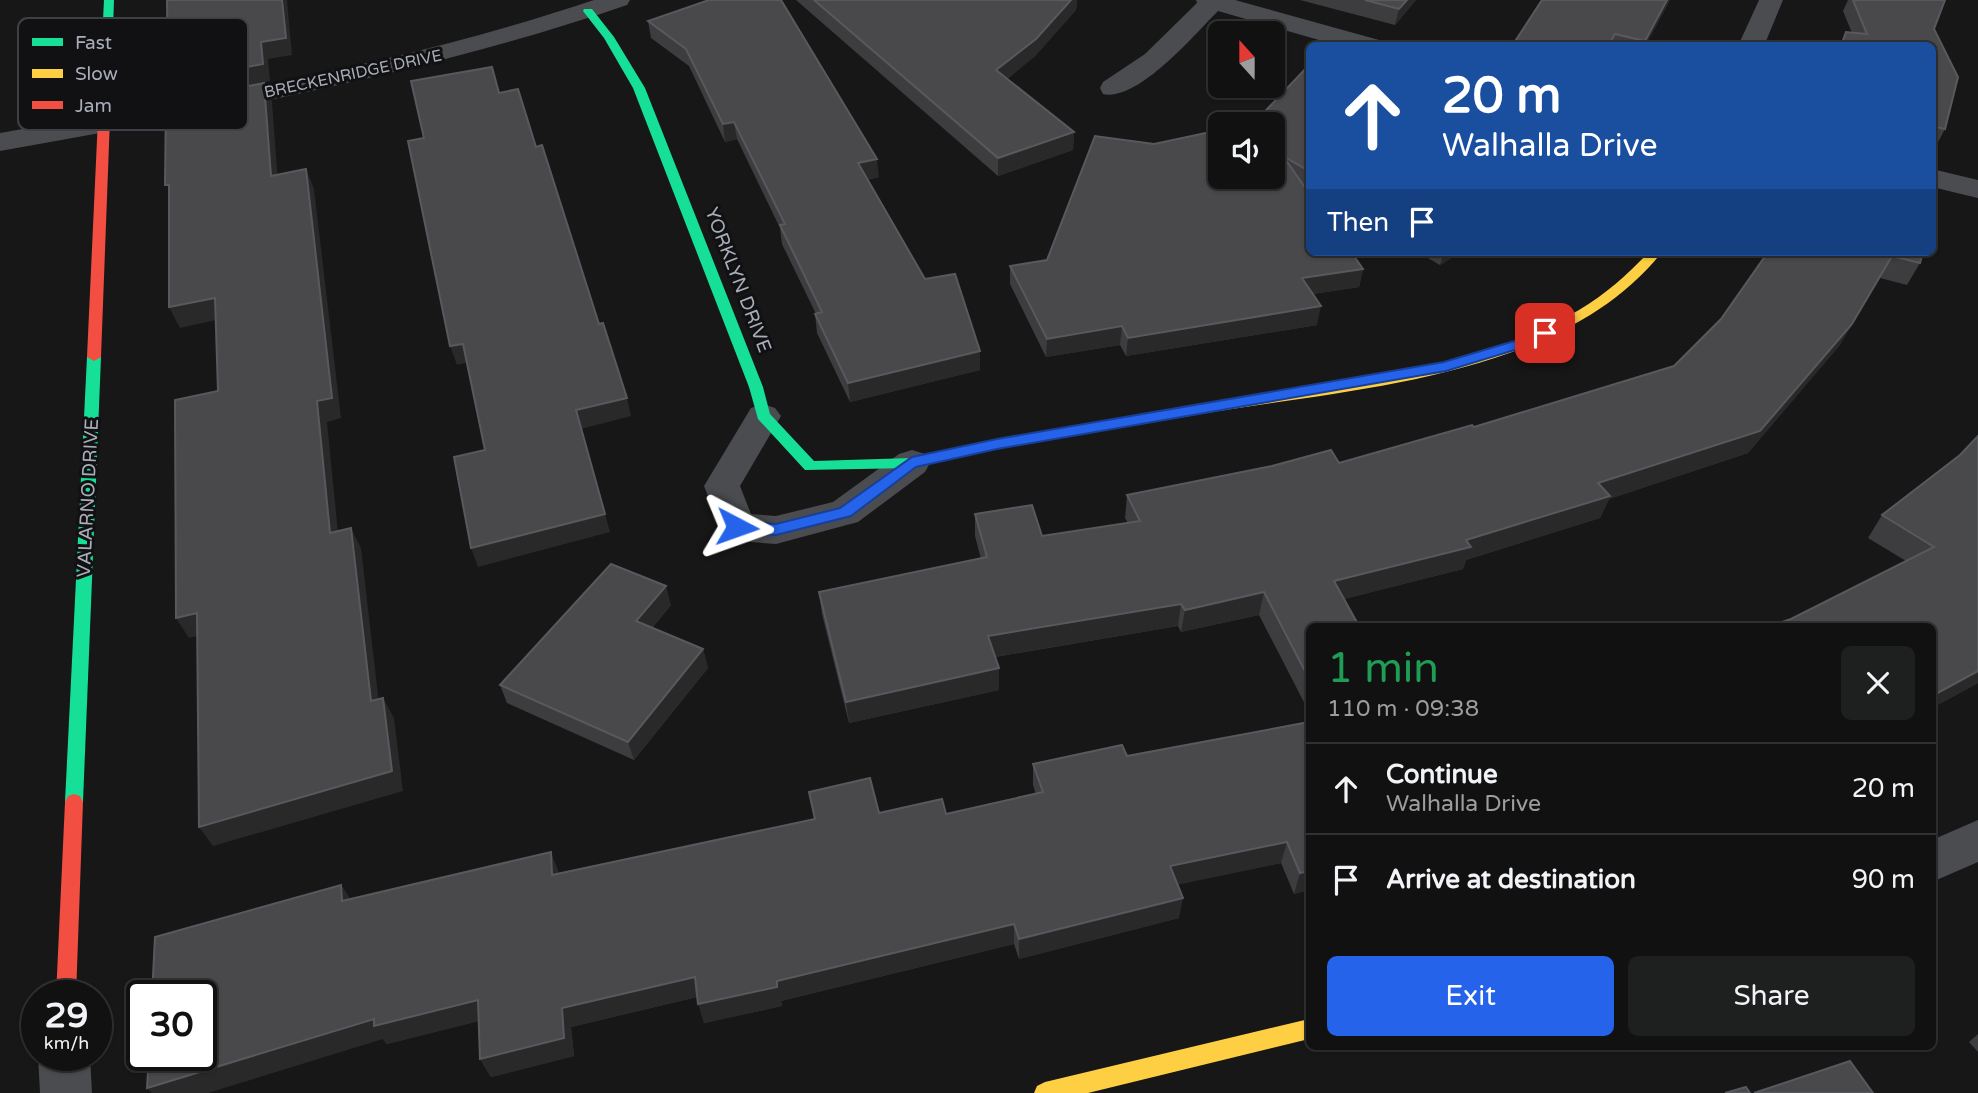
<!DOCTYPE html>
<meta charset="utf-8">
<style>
body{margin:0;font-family:"Varela Round",sans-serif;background:#1e1f1f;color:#f1f3f6;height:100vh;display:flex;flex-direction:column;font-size:26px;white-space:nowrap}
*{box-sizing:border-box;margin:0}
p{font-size:23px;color:#9c9d9f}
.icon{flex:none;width:38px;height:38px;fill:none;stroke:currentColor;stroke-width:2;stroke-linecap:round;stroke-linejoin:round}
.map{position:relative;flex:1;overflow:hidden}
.details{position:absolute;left:1306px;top:623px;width:630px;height:427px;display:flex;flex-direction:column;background:#111;border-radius:10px;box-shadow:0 2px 5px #0004,0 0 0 2px #303131}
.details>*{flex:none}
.top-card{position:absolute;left:1306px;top:42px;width:630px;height:214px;border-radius:10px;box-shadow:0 2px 5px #0004,0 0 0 2px #303131;background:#1a4fa0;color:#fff;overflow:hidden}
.needle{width:46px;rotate:339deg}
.tools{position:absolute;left:1208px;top:21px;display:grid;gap:14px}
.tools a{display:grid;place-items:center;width:77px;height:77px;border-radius:10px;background:#111;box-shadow:0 2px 5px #0004,0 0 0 2px #303131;font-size:35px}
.speed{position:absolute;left:21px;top:980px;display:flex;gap:14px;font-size:35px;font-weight:700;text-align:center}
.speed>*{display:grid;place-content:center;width:91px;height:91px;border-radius:50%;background:#111;box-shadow:0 2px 5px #0004,0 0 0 2px #303131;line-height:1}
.speed small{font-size:18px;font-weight:400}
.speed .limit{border:4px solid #111;border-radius:10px;background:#fff;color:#111}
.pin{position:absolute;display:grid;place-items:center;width:60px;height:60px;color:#fff;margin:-30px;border-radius:14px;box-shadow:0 4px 10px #0006}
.me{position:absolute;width:77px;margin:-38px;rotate:94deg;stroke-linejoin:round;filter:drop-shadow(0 0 5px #0008)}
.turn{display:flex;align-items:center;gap:24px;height:147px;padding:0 21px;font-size:32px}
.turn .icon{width:91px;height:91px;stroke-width:2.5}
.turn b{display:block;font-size:49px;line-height:60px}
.then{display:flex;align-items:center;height:66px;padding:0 21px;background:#0003;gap:14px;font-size:26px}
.round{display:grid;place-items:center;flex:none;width:74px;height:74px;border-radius:10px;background:#1e1f1f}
.head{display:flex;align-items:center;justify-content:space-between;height:119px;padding:0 21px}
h1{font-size:42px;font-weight:600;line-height:52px;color:#1e9e55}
.primary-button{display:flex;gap:14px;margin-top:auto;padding:14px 21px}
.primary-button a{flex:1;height:80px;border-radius:10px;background:#2563eb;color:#fff;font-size:28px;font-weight:600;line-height:80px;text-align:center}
.primary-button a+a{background:#1e1f1f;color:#f1f3f6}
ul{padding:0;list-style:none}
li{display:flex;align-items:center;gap:21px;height:91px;padding:0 21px;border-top:2px solid #303131}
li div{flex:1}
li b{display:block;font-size:26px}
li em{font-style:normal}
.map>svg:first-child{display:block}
</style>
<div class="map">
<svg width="1978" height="1093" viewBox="0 0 1978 1093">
<rect width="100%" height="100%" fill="#171717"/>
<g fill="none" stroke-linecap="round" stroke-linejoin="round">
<g fill="#4b4c50" fill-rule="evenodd">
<path d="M594,0h36l-3,5c-205,70 -415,108 -627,146v-18c200,-35 400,-68 594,-133z"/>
<path d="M1196,0h39l144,40 4,6h-43l-122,-35c-23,23 -80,91 -115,83l-3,-6 3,-6 42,-28 52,-51z"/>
<path d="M1759,0h24l-19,46h-26z"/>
<path d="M1932,169l46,11v18l-46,-11z"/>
<path d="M763,404l12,4 6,8 -41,70 11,28 25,2 57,-14 66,-48 13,-4 13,4 5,9 -5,9 -67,50 -82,22 -39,-3 -13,-4 -20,-51 47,-78z"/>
<path d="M1978,820v42l-46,20v-42z"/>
<path d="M38,1055h52l2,38h-52z"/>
</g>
<g fill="#16e098" fill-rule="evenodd">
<path d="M104,0h10l-4,118 -6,3 -6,-3z"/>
<path d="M584,9h8l22,28 31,51 118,299 7,27 44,47 98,-3 85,-19 222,-38 7,5 -7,5 -222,38 -85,19 -107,2 -47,-51 -9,-32 -116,-299 -29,-50 -21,-27z"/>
<path d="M94,353l7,4 -18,445 -3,6 -6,2 -6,-2 -3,-6 22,-445z"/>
</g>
<g fill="#ffcf43" fill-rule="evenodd">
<path d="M1649,252h13c-97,123 -300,136 -443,159l-7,-5 7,-5c120,-19 253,-28 360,-91 27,-16 49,-36 70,-58z"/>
<path d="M1309,1019v20l-221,54h-54l3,-7 8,-4z"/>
</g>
<g fill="#f24e42" fill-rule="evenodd">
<path d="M104,115l6,3 -9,239 -7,4 -7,-4 11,-239z"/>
<path d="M74,794l6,2 3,6 -7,194h-20l9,-194 3,-6z"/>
</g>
</g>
<g fill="#3d3d3f">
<path d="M796,0h281l-1,10 -41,46 -28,23 67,53 -1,18 -75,26z"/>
<path d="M1300,0h116l-21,25z"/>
<path d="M1670,0l-25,46h-133z"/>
<path d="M1848,0h97l-11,29 11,100 -9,17 -4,-1v-99h-92l6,-14 6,1 -9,-22z"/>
<path d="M648,21l231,156 -12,3 58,99 55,72v19l-130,32 -33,-69 -2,-19h1l-34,-70 -2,-16 -43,-89 -12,3 -36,-76 -38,-28z"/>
<path d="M1309,65v125l-3,-1 57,80 -4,18 -46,7 4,31 -191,31 -6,-11 -74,12 -36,-73v-18l37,-6 107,-116 101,-22z"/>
<path d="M1417,252h44l-21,13z"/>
<path d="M1498,252h17l-8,5z"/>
<path d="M1768,252h155l-3,11 -13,22 -27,-7 -41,68 -91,107 -139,46 -9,19 -134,42 -3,9 -119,30 -35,27v86l-50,-97 -78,17 -3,-6 -183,31 4,11v22l-150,33 -27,-109 -3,-22 162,-33 -6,-23v-22l67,22 86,-13 -3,-5 2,-23 212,-32 135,-36 200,-61 47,-47z"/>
<path d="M1960,455l18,228 -46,25v-82l-141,-7 115,-58 -38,-23 14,-23z"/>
<path d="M671,605l-19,23 51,21 5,19 -74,92 -127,-57 -7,-18z"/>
<path d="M1309,722v168l-15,4 -13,-31 -103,21 1,34 -160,41 -5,-15 -233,57 1,5 -78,17 -7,-26 -126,30 3,29 -83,21 -11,-18 -2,-38 -91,23 -4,-5 -42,-154 9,14 209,-26 255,-54 -5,-27 70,21 67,1 90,-20 -3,-9v-21l94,-8z"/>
<path d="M1978,1034v18l-9,-10z"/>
</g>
<g fill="#29292a">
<path d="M282,0h5l5,55 -24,4 2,22 -94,18 -8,-17 93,-40z"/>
<path d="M1071,0h6l-1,10 -41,46 -39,31v-17z"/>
<path d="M1407,0h9l-21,25 4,-16z"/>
<path d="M1667,0h3l-25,46h-2z"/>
<path d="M264,83l8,19 7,94 -8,-20z"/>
<path d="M734,122l3,17 -12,3 -2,-18z"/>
<path d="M1074,132l-1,18 -75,26v-18z"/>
<path d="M877,159l2,18 -20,4 -1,-18z"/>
<path d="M306,169l8,20 27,229 -14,4 13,131 -10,-20 -13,-132z"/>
<path d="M1444,252h17l-21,13z"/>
<path d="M1509,252h6l-8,5z"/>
<path d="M1892,256l-53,90 -91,107 -139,46 -9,19 -134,42 -3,9 -135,34 6,-22 132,-41 132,-57z"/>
<path d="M1363,269l-4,18 -60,9 3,-18z"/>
<path d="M215,298l10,20 -45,10 -11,-21z"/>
<path d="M1321,306l-4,19 -191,31 2,-18z"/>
<path d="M1122,326l-2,19 -74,12 1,-18z"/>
<path d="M463,344l6,18 -12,3 -7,-19z"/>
<path d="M980,351v19l-130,32 -2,-19z"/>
<path d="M627,398l4,18 -50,13 -5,-19z"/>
<path d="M605,514l5,18 -132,35 -7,-19z"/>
<path d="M351,528l10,20 20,173 -10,-20z"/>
<path d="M666,586l5,19 -30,35 -5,-19z"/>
<path d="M1264,592l-5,23 -78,17 4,-22z"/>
<path d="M1181,604l-3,22 -190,32v-22z"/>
<path d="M197,613l13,20 -21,5 -13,-20z"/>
<path d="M703,649l5,19 -74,92 -6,-18z"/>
<path d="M999,668v22l-150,33 -3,-21z"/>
<path d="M1978,671v12l-46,25v-12z"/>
<path d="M383,698l11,20 9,73 -190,55 -14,-19z"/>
<path d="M1287,842l-6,21 -114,24 3,-21z"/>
<path d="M551,852l8,21 2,22 -9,-20z"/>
<path d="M1309,871v19l-15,4 6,-21z"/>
<path d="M341,885l13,20 -12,-4z"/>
<path d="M1183,898l-4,20 -160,41v-20z"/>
<path d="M1014,924v20l-233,57 1,5 -78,17 -6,-19 79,-23z"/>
<path d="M695,977l6,19 -130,31 3,29 -83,21 -11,-18 82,-51z"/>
<path d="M478,1000l10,19 -101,25 -4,-5 -175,54h-56l-5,-5 227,-69z"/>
</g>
<g fill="#49494c" stroke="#58595d" stroke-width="2">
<path d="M167,0h115l4,38 -25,4 2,22 -95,18z"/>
<path d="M709,0h72l96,159 -19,4 67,116 30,-5 25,77 -132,32 -33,-69 7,-2 -42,-87 5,-1 -51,-102 -11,2 -37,-75 -38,-28z"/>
<path d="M814,0h257l-35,39 -40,31 78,62 -76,26z"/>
<path d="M1365,0h42l-8,9z"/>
<path d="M1542,0h125l-22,41 -30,-7 -7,12h-96z"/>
<path d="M1853,0h92l-11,29 24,48 -13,52 -13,-3v-80h-91l5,-14 21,2z"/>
<path d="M1309,65v106l-26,-15 26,37v59h42l12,17 -61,9 19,28 -193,32 -6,-12 -75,13 -37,-73 37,-6 48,-124 59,8 66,-14v47h52v-53h-26l9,-2z"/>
<path d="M492,67l7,26 19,-4 18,58 6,-2 57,179 4,-1 24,75 -51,12 29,104 -134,34 -17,-91 31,-7 -22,-106 -13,2 -42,-205 16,-3 -13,-57z"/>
<path d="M264,83l7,93 35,-7 26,229 -15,3 13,132 21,-5 20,173 12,-3 9,73 -193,56 -2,-214 -21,5 -1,-218 43,-9 -3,-93 -46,9v-122h-4l1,-83z"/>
<path d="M1768,252h155l-3,11 -28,-7 -40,68 -92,107 -162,52 12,13 -144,44 5,7 -137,34 25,45h-50v53l-45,-87 -79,18 -4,-6 -193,32 11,32 -153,34 -27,-110 168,-35 -12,-43 57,-9 10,31 98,-15 -13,-26 145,-29 59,-16 8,13 133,-38 2,2 200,-61 47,-47z"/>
<path d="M1978,436v235l-46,25v-70h-162l21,-7 143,-72 -52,-32 78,-60z"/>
<path d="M611,564l55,22 -30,35 67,28 -75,93 -128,-57z"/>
<path d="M1309,722v149l-9,2 -13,-31 -117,24 13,32 -164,41 -5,-15 -237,57v6l-79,17 -3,-27 -133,31 2,30 -84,21 -2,-59 -104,26v-7l-227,69 2,-33h52v-59h-49l3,-59 186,-52 1,16 209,-49 1,23 263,-56 -6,-27 61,-14 9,35 63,-14 4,15 97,-22 -10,-28 89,-19 5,11z"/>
<path d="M1850,1061l23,32h-119z"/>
<path d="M1746,1087l4,6h-25z"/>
</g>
<path fill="#2563eb" stroke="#184099" stroke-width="2" d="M1545,328l7,5 -21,12 -85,26 -449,78 -81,18 -65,49 -75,19 -39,-3 -8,-5 8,-6 39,3 64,-16 72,-51 85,-18 447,-77 77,-23z"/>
<g text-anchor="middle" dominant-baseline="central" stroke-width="6" stroke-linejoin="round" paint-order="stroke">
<g font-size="16" fill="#a8adb8" stroke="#111113">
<text transform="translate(353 74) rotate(-12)">BRECKENRIDGE DRIVE</text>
</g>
<g font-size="19" fill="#a8adb8" stroke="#111113">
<text transform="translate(738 280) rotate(69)">YORKLYN DRIVE</text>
<text transform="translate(88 498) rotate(-87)">VALARNO DRIVE</text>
</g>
</g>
<rect x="18" y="18" width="230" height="112" rx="10" fill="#111113" stroke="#3e4045" stroke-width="2"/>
<rect x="32" y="38" width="31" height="8" fill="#16e098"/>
<rect x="32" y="69" width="31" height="9" fill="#ffcf43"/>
<rect x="32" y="101" width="31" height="8" fill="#f24e42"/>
<g font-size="19" fill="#a8adb8">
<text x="75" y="49">Fast</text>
<text x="75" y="80">Slow</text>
<text x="75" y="112">Jam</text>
</g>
</svg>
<div class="tools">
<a><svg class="needle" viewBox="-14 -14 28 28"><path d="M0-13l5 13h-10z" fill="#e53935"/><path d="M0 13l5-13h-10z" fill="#9c9d9f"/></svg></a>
<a><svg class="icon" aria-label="sound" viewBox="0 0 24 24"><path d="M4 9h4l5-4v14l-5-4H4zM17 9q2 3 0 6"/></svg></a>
</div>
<div class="speed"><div>29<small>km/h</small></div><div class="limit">30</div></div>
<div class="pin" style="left:1545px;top:333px;background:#d93025"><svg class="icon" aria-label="arrive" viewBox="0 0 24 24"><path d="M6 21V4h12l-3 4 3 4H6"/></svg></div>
<svg class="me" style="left:737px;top:527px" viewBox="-20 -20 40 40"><path d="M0-17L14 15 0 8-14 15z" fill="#2563eb" stroke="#fff" stroke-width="4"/></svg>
<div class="top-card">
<div class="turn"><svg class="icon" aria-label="ahead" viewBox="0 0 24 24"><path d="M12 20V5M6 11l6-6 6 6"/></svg><div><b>20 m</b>Walhalla Drive</div></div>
<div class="then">Then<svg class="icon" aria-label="arrive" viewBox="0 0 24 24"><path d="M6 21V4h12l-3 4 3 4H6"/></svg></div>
</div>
<section class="details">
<div class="head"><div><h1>1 min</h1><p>110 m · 09:38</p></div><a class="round"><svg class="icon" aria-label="close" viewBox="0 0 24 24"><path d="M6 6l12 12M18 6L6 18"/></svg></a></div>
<ul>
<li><svg class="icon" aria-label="ahead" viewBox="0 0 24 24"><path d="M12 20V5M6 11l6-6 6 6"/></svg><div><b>Continue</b><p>Walhalla Drive</p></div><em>20 m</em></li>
<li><svg class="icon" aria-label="arrive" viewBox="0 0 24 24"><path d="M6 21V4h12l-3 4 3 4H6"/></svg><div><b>Arrive at destination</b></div><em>90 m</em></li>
</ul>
<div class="primary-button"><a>Exit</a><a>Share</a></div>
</section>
</div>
